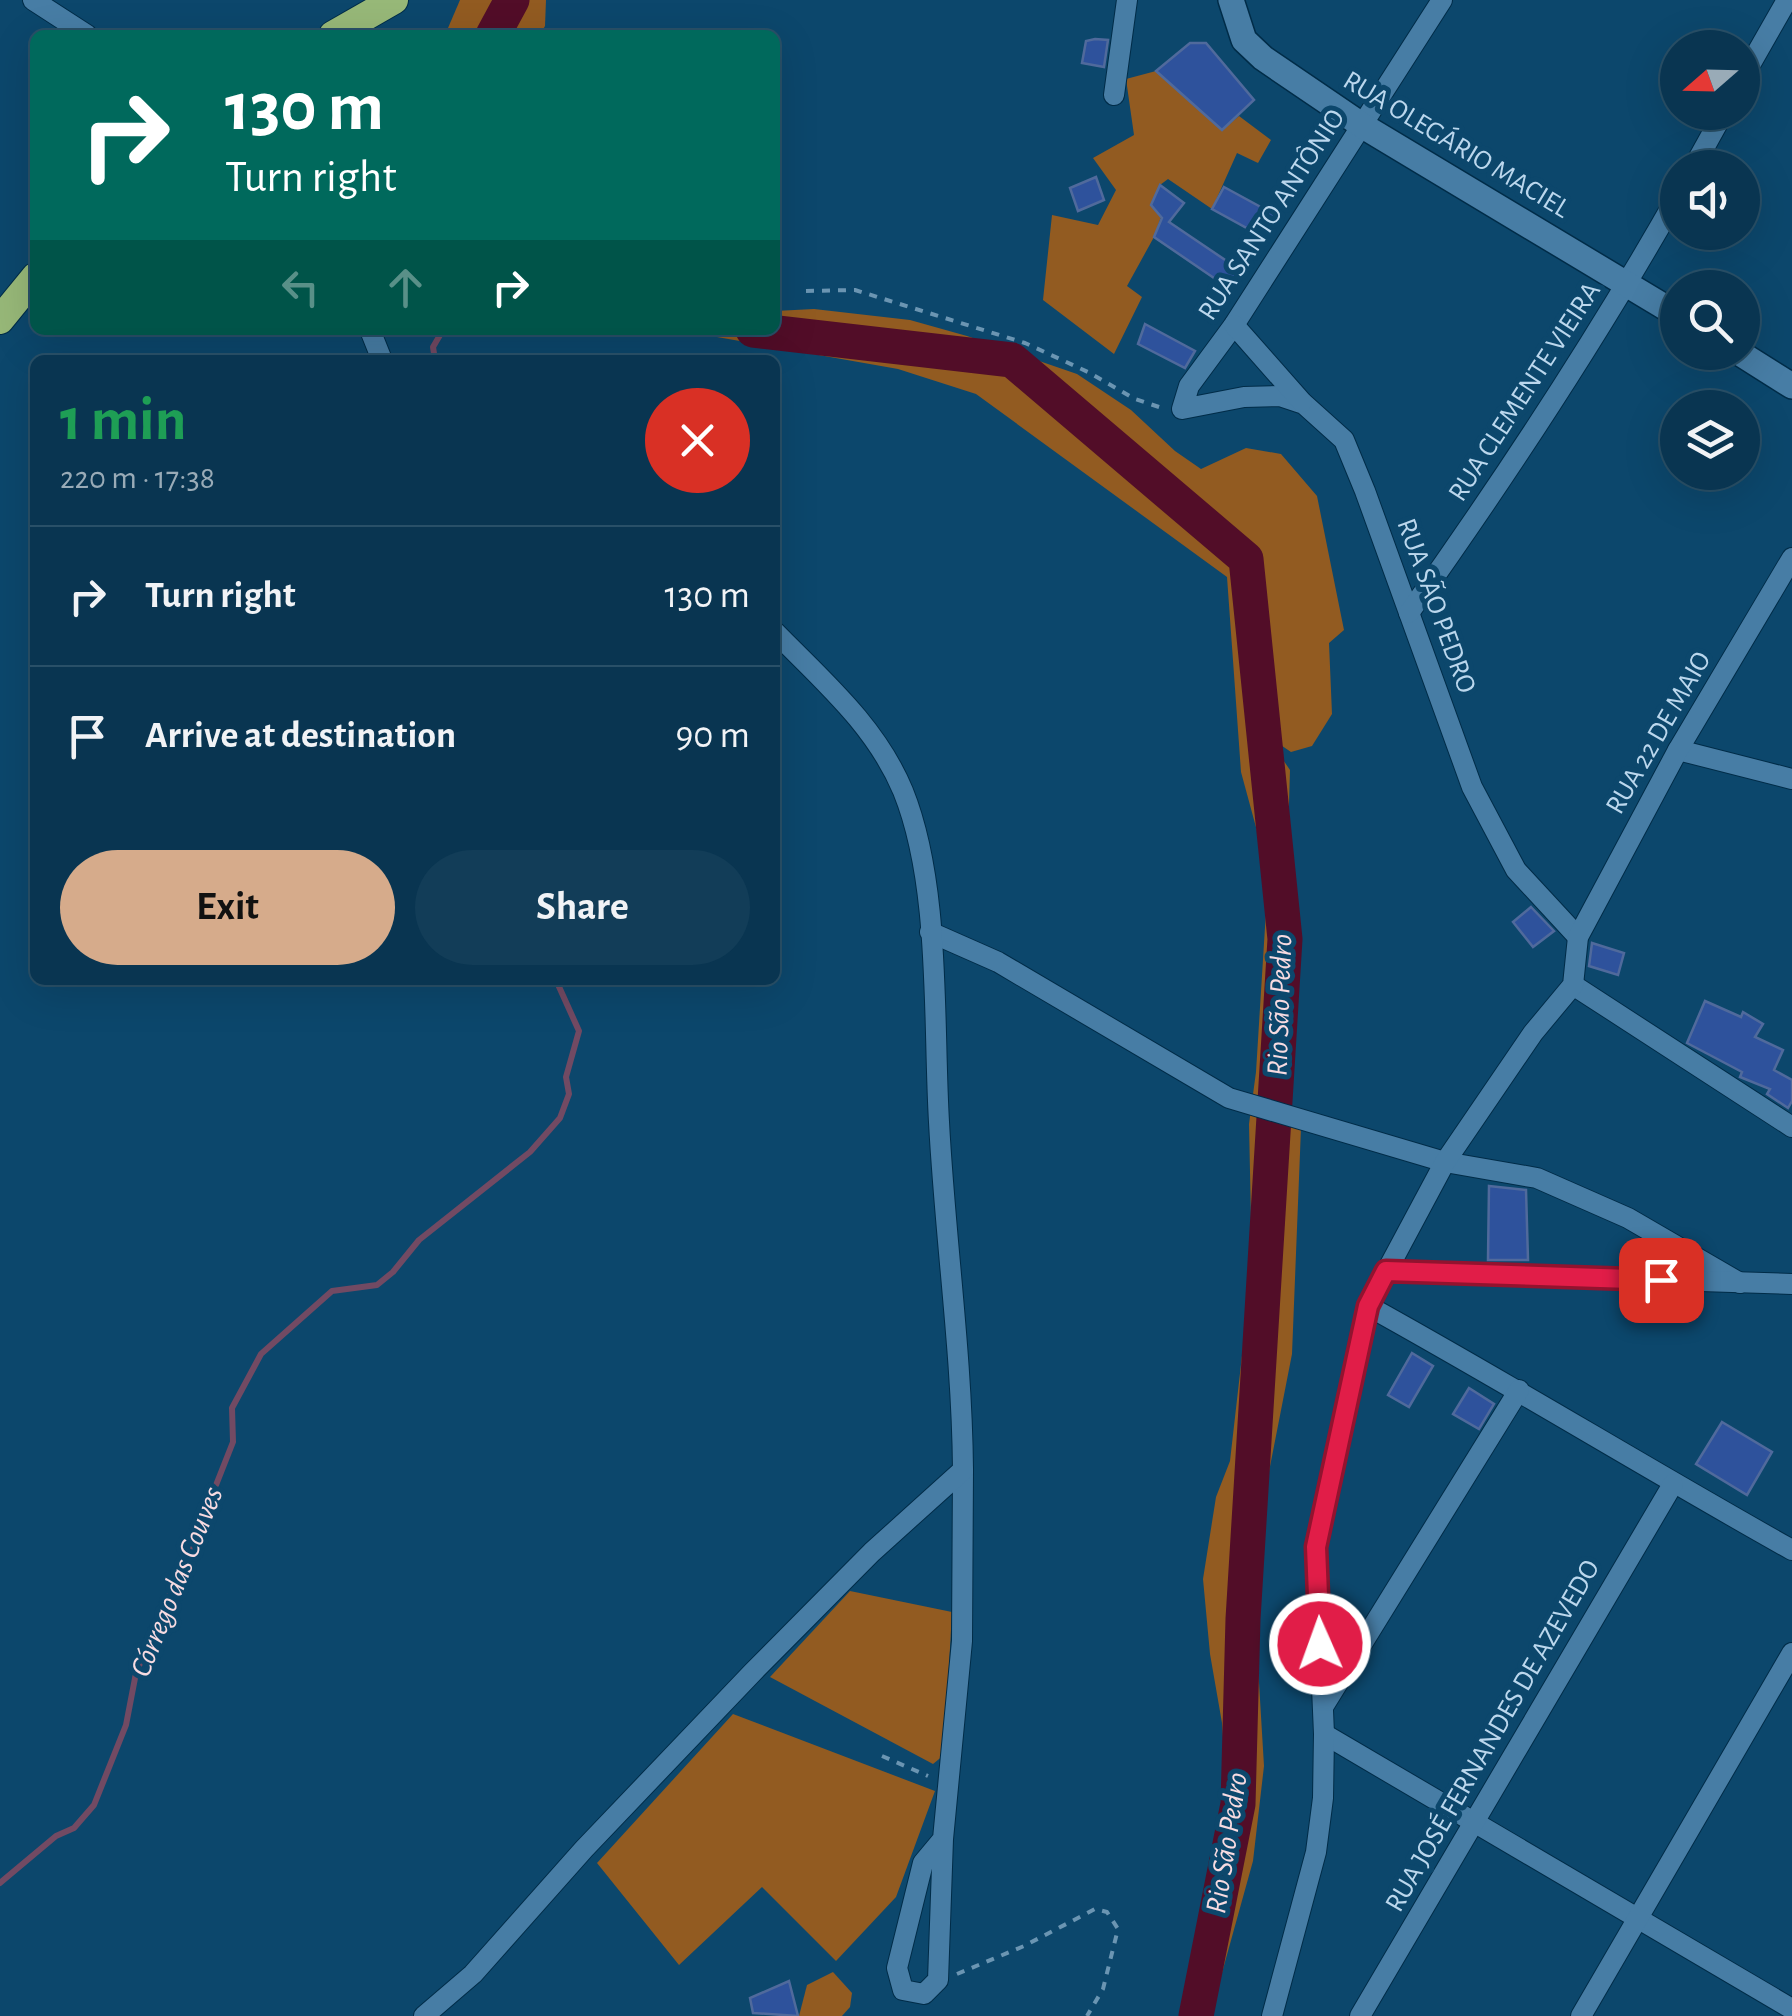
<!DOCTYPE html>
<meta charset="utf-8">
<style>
body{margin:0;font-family:"Alegreya Sans",sans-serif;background:#123d58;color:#f1f3f6;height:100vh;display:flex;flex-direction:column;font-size:38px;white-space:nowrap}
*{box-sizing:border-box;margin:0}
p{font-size:32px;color:#99abb7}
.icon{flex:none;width:55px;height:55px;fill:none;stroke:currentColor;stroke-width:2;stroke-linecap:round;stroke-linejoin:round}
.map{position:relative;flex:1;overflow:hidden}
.panel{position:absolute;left:30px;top:355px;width:750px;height:630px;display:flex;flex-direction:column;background:#093551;border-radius:15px;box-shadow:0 10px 40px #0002,0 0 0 2px #295068}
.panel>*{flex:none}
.guide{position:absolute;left:30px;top:30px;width:750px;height:305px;border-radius:15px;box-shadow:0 10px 40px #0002,0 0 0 2px #295068;background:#00695c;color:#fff;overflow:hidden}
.needle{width:65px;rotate:250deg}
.tools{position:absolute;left:1660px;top:30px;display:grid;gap:20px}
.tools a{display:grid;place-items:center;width:100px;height:100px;border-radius:50%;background:#093551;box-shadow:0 10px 40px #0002,0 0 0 2px #295068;font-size:50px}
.pin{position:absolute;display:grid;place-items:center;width:85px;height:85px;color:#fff;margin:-42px;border-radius:20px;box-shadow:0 5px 15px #0006}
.me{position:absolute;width:110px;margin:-55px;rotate:358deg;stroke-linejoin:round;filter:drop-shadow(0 0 8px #0008)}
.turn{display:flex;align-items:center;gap:35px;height:210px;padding:0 30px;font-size:45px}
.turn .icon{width:130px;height:130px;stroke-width:2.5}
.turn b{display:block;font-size:70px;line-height:85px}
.lanes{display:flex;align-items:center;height:95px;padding:0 30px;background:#0003;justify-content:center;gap:50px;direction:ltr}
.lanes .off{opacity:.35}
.round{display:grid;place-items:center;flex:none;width:105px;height:105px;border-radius:52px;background:#123d58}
.overview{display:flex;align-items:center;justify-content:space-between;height:170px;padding:0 30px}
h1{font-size:60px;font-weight:700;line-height:75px;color:#1e9e55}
.cta{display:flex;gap:20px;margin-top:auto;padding:20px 30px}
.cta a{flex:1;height:115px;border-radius:60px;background:#d6ab8b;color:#111;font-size:40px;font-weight:700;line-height:115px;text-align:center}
.cta a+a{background:#123d58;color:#f1f3f6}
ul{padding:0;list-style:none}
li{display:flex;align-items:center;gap:30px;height:140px;padding:0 30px;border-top:2px solid #295068}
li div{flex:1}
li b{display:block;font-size:38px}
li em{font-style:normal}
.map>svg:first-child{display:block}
</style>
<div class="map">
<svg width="1792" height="2016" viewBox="0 0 1792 2016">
<rect width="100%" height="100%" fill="#0c476c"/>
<g fill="#925b21">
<path d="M460,0h86l-1,26 -5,9h-95z"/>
<path d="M1156,71l66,59 17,-14 32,24 -13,23 -21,-10 -25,56 -44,-30 -8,6 -9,20 10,12 -7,20 -27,49 15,11 -28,57 -71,-54 9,-85 46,10 18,-35 -23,-32 41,-23 -8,-56z"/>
<path d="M814,309l96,11 57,16 110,38 54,36 44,41 26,18 45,-21 35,6 36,42 27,134 -15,13 3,71 -20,32 -21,6 -25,-17 24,35 -5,169 -11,185 27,4 -9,226 -36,184 2,128 6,100 -11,95 -43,155h-28l7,-25 19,-117 21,-51 -7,-100 -12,-69 -7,-75 13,-82 14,-36 22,-193 -3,-144 7,-52 10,-161 -6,-69 -19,-70 -14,-195 -251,-183 -78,-25 -221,-39h98v-19z"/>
<path d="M850,1591l102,21 -8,143 -11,9 -163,-87z"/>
<path d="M733,1714l202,77 -39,106 -60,64 -74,-74 -83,78 -82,-102z"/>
<path d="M833,1972l19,21 -2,14 -8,9h-43l8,-31z"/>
</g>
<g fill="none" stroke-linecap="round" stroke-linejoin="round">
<g stroke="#724a63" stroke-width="6">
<path d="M435,360l-2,-13 10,-17"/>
<path d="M0,1883l56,-47 18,-8 20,-23 32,-80 10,-52 30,-74 17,-19 20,-62 30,-76 -1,-34 29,-54 71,-63 45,-6 16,-13 26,-32 111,-88 30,-34 9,-24 -3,-17 13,-46 -23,-51"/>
</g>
<g stroke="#520d28" stroke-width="35">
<path d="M493,35l19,-35"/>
<path d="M753,330l259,30 234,199 39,380 -42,680 -5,185 -42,212"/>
</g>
</g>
<g fill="#2e529c" stroke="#506a9c" stroke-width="2.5">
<path d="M1095,39l13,1 -4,27 -22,-4 4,-22z"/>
<path d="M1190,43h16l48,57 -32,30 -66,-59z"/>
<path d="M1096,177l8,23 -26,11 -8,-23z"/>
<path d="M1160,185l24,18 -15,19 71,48 -10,19 -76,-52 8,-19 -11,-13z"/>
<path d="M1224,187l55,30 -14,21 -53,-29z"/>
<path d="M1145,324l50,27 -10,17 -47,-24z"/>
<path d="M1531,907l23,24 -21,16 -20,-25z"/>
<path d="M1592,943l32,10 -6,22 -29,-9z"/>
<path d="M1705,1001l36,16 2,-5 20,12 -8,13 28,13 -9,20 18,10v21l-4,7 -21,-14 3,-5 -30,-12 2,-5 -55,-29z"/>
<path d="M1489,1186l37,4 2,70h-40z"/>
<path d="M1412,1353l21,13 -24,41 -21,-12z"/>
<path d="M1469,1388l25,16 -15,25 -26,-15z"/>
<path d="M1722,1422l50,30 -25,43 -51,-31z"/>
<path d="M789,1981l9,35 -45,-3 -3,-15z"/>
</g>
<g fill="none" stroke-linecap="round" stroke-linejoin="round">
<g stroke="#002c48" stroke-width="22">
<g id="minor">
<path d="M33,0l54,35"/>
<path d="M1442,0l-208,325 -45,61 -7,23 62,-12 36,-1 24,8 40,36 21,51 107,296 44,83 62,67"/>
<path d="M1742,79l45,-79"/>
<path d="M1114,95l13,-95"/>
<path d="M1693,168l31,-56"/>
<path d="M1234,325l68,77"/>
<path d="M370,330l12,30"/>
<path d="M1409,613c96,-135 187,-273 269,-418"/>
<path d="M1678,750l114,29"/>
<path d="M930,932l68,30 231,136 216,64 92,16 91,40 112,65"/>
<path d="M1573,985l219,142"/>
<path d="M1386,1271l406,13"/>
<path d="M1368,1306c143,79 281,164 424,244"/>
<path d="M1323,1707l196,-317"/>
<path d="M1324,1734l468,275"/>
<path d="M943,1839l-20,24 -26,105 6,22 21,4 14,-14 5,-141 19,-198 1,-171"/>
<path d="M424,2016l49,-42 111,-125 169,-177 119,-120 91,-82c-1,-117 -18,-232 -24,-348 -6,-102 2,-237 -36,-331 -27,-65 -80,-110 -128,-159"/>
<path d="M1272,2016l44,-164 7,-54 1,-64 -8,-187 52,-241 77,-144 88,-129 40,-48 5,-48 100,-187 114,-192"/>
<path d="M1360,2016l313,-532"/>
<path d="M1581,2016l211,-363"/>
</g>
</g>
<g stroke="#002c48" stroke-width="28">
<g id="tertiary">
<path d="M1231,0l13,40 19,18 100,68 315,189"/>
<path d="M1738,352l54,34"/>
</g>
</g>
<g stroke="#002c48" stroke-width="30">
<g id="trunk">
<path d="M333,35l61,-35"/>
<path d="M0,320l35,-43"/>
</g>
</g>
<g stroke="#6b95b2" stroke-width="4" stroke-dasharray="8 8" stroke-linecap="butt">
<path d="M806,291l49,-1 170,53 63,29 47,27 27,9"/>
<path d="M882,1756l46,20"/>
<path d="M957,1974l67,-28 71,-37 12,3 11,17 -15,60 -16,27"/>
</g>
<use href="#minor" stroke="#477da5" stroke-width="20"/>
<use href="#tertiary" stroke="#477da5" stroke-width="25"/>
<use href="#trunk" stroke="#97b878" stroke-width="28"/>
</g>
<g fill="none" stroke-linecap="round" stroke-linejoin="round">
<g stroke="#92132f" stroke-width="25">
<path id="route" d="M1320,1644l-4,-97 52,-241 18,-35 275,9"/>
</g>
<use href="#route" stroke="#e11d48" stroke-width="18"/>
</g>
<g text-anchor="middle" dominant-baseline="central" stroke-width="10" stroke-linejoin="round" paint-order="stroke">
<g font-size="28" fill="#bbd7ed" stroke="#0c476c">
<text transform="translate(1456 145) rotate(31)">RUA OLEGÁRIO MACIEL</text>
<text transform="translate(1272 215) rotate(-57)">RUA SANTO ANTÔNIO</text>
<text transform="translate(1525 392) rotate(-57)">RUA CLEMENTE VIEIRA</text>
<text transform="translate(1436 606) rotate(70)">RUA SÃO PEDRO</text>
<text transform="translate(1659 733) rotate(-60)">RUA 22 DE MAIO</text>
<text transform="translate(1493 1736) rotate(-60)">RUA JOSÉ FERNANDES DE AZEVEDO</text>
</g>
<g font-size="30" font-style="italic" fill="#f7dbe1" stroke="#0c476c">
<text transform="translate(1280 1005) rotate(-88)">Rio São Pedro</text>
<text transform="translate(177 1582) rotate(-68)">Córrego das Couves</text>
<text transform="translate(1227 1843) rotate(-81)">Rio São Pedro</text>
</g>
</g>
</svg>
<div class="tools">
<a><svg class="needle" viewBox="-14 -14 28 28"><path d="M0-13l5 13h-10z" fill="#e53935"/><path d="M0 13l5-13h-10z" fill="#99abb7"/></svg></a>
<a><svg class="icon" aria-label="sound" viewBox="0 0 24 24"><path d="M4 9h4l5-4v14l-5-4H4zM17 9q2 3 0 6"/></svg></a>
<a><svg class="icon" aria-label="search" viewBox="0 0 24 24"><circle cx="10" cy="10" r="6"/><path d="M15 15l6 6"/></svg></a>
<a><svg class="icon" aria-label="layers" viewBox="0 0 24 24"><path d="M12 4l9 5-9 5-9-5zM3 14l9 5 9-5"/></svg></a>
</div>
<div class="pin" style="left:1661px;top:1280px;background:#d93025"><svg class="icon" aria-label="arrive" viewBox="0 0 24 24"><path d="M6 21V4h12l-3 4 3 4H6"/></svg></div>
<svg class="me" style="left:1320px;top:1644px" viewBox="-20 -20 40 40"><circle r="17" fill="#e11d48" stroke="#fff" stroke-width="3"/><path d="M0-11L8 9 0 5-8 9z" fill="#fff"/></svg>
<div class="guide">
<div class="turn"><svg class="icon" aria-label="right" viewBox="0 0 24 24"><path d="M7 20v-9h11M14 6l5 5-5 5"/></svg><div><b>130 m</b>Turn right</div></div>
<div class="lanes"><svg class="icon off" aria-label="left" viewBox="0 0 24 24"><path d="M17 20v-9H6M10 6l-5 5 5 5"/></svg><svg class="icon off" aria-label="ahead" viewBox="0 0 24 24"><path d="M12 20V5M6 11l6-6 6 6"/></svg><svg class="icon" aria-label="right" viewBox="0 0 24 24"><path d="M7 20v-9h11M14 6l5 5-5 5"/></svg></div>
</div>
<section class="panel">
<div class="overview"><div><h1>1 min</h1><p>220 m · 17:38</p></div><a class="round" style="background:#d93025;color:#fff"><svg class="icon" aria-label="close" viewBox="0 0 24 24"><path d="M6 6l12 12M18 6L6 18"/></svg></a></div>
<ul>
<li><svg class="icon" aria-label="right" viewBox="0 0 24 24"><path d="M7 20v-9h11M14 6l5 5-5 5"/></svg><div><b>Turn right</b></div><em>130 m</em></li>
<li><svg class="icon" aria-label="arrive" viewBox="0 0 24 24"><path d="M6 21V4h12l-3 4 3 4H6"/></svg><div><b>Arrive at destination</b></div><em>90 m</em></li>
</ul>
<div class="cta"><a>Exit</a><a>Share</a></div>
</section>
</div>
